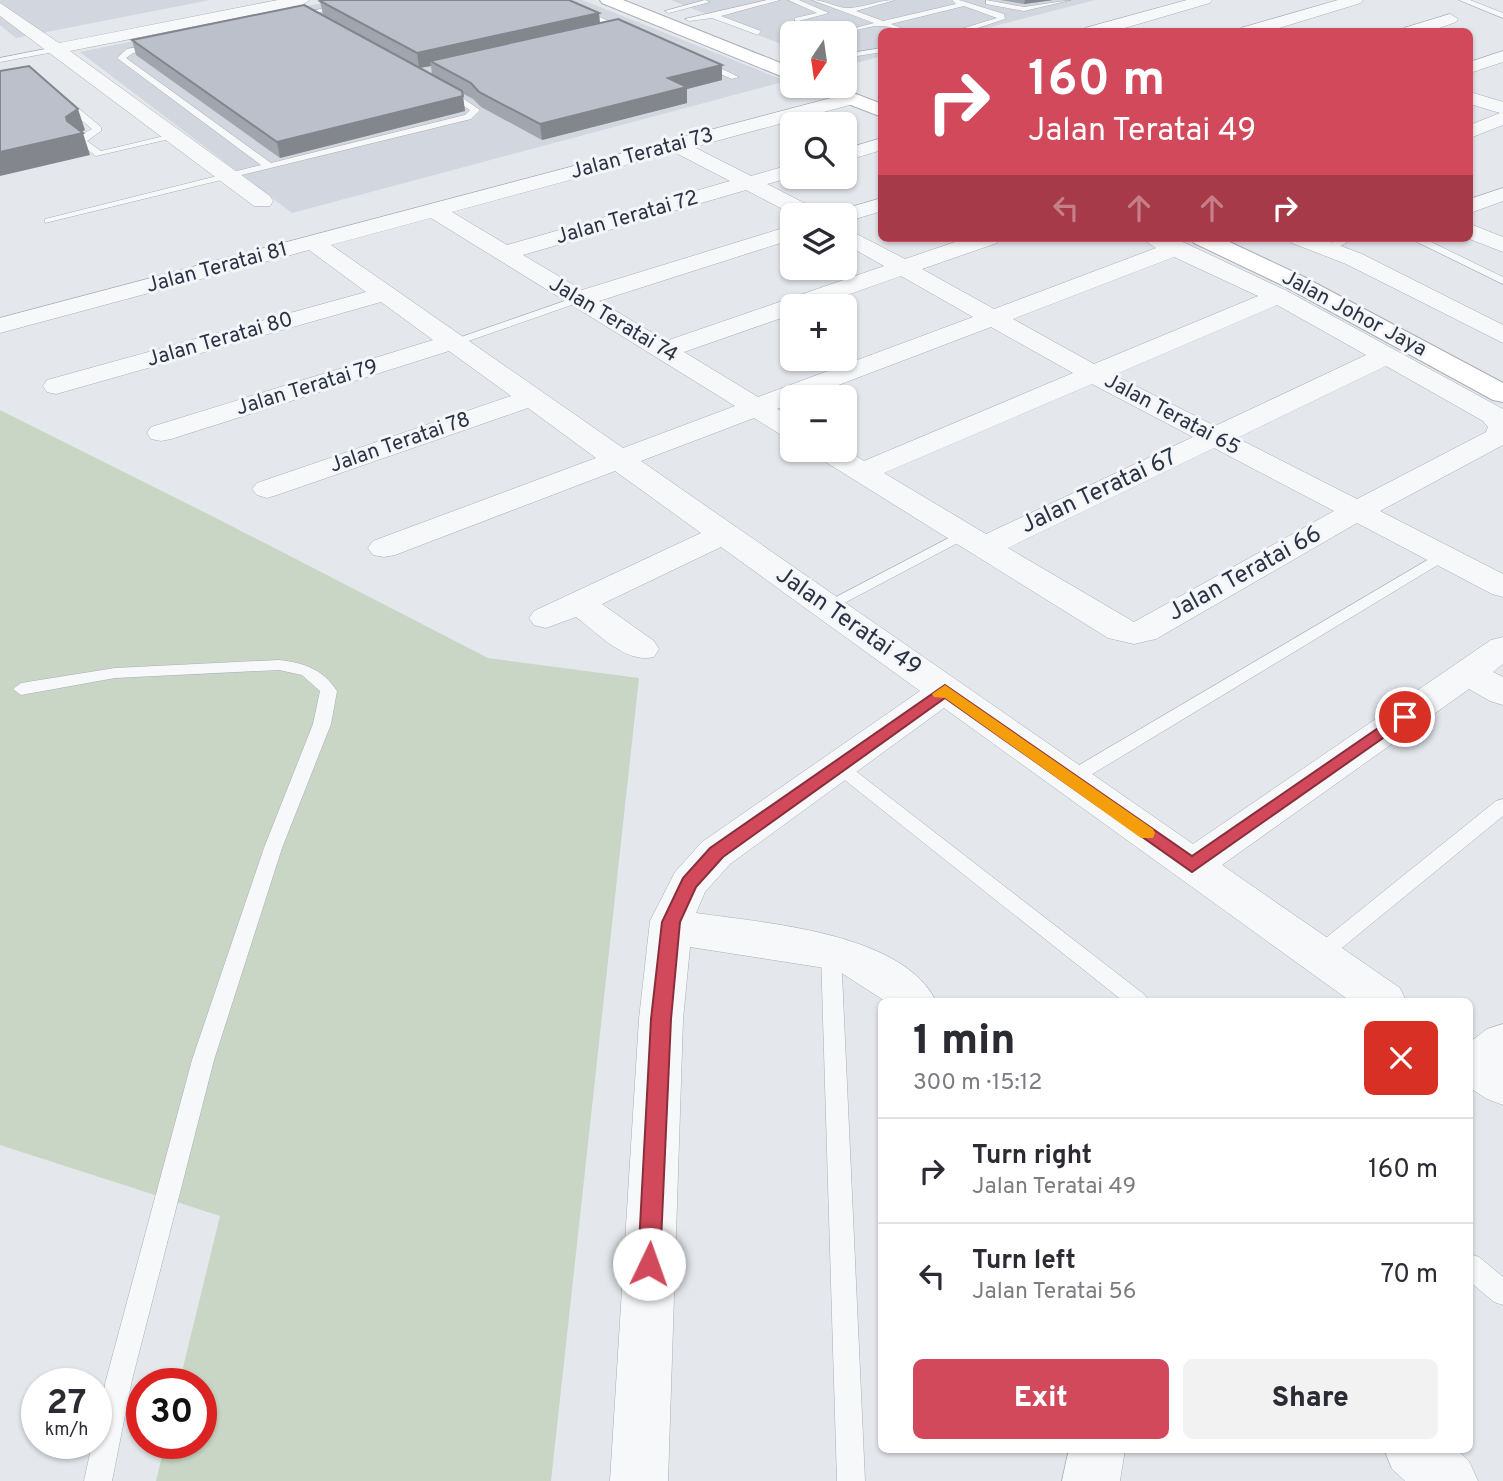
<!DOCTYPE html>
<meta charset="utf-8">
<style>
body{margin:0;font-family:Overpass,sans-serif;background:#f2f2f3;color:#2b2b33;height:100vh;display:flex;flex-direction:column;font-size:26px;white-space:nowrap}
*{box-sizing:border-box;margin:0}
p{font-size:23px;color:#7c7c81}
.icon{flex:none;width:38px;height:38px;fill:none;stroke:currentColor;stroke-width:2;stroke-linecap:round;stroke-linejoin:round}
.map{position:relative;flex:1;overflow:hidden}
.sheet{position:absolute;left:878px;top:998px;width:595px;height:455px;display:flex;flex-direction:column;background:#fff;border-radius:10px;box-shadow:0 2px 5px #0004}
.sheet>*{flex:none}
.hud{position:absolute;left:878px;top:28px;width:595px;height:214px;border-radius:10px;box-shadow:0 2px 5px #0004;background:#d1495b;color:#fff;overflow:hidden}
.needle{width:46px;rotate:193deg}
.tools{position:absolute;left:780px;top:21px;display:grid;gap:14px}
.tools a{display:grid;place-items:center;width:77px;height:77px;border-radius:10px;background:#fff;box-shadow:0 2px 5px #0004;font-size:35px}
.speed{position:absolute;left:21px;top:1368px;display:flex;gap:14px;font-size:35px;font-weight:700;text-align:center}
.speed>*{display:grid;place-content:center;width:91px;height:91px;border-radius:50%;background:#fff;box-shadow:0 2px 5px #0004;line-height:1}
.speed small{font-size:18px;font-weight:400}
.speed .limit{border:10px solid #d22;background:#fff;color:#111}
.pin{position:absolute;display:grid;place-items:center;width:60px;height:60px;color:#fff;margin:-30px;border:4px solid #fff;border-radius:50%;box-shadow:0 2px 7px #0007}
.me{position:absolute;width:77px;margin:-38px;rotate:3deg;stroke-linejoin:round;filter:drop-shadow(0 0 5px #0008)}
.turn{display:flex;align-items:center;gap:24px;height:147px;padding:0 35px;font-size:32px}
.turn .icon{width:91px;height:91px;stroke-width:2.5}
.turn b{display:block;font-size:49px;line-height:60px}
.lanes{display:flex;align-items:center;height:66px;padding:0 35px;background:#0003;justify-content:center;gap:35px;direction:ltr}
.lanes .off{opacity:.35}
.round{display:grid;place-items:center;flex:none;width:74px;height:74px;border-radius:10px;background:#f2f2f3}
.overview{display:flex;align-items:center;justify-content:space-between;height:119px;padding:0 35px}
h1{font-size:42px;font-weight:800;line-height:52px}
.action{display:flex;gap:14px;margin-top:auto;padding:14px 35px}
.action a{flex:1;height:80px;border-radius:10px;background:#d1495b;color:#fff;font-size:28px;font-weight:800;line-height:80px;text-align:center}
.action a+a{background:#f2f2f3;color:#2b2b33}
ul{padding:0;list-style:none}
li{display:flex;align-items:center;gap:21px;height:105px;padding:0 35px;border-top:2px solid #e1e1e2}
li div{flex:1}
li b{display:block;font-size:26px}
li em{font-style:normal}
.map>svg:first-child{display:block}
</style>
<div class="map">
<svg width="1503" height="1481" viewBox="0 0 1503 1481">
<rect width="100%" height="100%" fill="#e4e7ec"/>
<g fill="#d2d6de">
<path d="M0,0h210l-194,38 -16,-13z"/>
<path d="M337,0h245l204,81 -494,132 -212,-161z"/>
<path d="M671,0h424l-120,31 -93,1v24l-37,10v-33h-52v16z"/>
</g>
<path fill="#c9d6c5" d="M0,410l212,106 276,142 151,20 -88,803h-395l9,-37h36v-60h-22l41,-168 -220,-71z"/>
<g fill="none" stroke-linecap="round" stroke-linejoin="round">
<g stroke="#a9aeb7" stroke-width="1">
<g id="service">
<path d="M361,0h15l-83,18 -4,-2z"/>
<path d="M550,0h10l72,31 -7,2z"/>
<path d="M705,0l5,2 -41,11 -4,-2z"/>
<path d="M767,0h13l-59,16 40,15 -3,4 -46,-17 -23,3 -4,-2z"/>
<path d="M788,0h11l30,13 -34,9v-4l22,-5z"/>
<path d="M812,0c13,0 26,9 38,8 16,-1 29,-8 45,-8l-39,11 27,10 73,-17 -4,-4h7l45,14 1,5 -40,13h-14l46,-14 -33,-12 -73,18 20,8c-11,0 -19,-6 -29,-6 -15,-1 -32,8 -46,7l38,-10z"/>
<path d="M986,0l38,7 47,-7 -47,11 -38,-7z"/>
<path d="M1459,0h11l33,13v5z"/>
<path d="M156,43l3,4 -26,6 -7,5 145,105 194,-48 5,-5 -28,-18v-4h6l32,22 -9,9 -426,104v-4l216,-54 -144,-107 10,-9z"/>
<path d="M56,47l3,4 -59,11v-4z"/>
<path d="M882,48v4l-37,6v-4z"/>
<path d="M699,61h6l34,16 -7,2 -33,-14z"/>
<path d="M59,97h6l36,30v4l-14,10 14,10 72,-17 5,3 -82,19 -19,-14 3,-7 12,-6 -33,-28z"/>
<path d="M1341,238h13l-22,13h-8v-4z"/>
<path d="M1409,238h14l80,39v7z"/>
<path d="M579,296l6,3 -2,2 -126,44 -10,-3z"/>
<path d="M964,530l7,4 -2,3 -136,72h-12l-2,-3z"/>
<path d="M1441,552l5,2 3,3 -3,3 -370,224h-12l-3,-5 3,-5z"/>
<path d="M279,660c25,3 44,9 58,31l-6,33 -49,124 -68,212 -82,320 -20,101h-28l8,-37h4v-19l10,-45 86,-320 72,-212 49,-124 7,-33 -18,-16 -23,-5 -164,8 -94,17 -8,-6 8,-6 94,-15z"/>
<path d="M838,760l6,2 301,233 4,6h-26l-291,-231 -3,-4 3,-4z"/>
<path d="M1503,799v17l-177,145 -7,2 -7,-2 -3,-6 3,-6 184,-148z"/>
<path d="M831,944l7,2 3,6 24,529h-28l-16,-529 3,-6z"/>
<path d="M1470,1254l9,3 24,20v28l-9,-3 -24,-20z"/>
</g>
</g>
<g stroke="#a9aeb7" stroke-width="1">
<g id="minor">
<path d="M278,0h32l-8,5 -232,46 200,145 3,5 -3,5h-16l-254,-190v-13l59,40z"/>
<path d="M1187,0h25l-2,3 -99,29h-28l2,-4z"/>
<path d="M1338,0h25l-2,3 -95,29h-27l2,-4z"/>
<path d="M1450,14l8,5 -2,3 -28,10h-26l2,-4z"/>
<path d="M1503,51v11l-33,11v-11z"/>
<path d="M1470,92l33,10v23l-33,13v-13l30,-12 -30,-9z"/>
<path d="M850,93l9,6 -2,4 -163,44 57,29 42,-12v13l-26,7 51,26 3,5h-27l-48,-25 -223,65 59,35 211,-65v14l-194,62 67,40 218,-75 -39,-22v-16l60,31 62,-21h33l-3,5 -75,26 72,40 162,-61 -15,-10h29l15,5 102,48 216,118v36l-123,66 123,63v23l-11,-3 -135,-71 -201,116 -22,5 -26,-6 -292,-182 -4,-6 33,-1 19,12 209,-88 -82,-46 -184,70h-14v6l-16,6 16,9v20l-10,-2 -29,-18 -113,43 552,383 298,-204 12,-3v27l-10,8 10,5v28l-13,-4 -21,-12 -247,176 178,123 6,13h-56l-406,-293 -214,156 -25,28 -9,21c68,10 206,19 240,88h-51l-45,-29 -9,-3 -141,-22 -7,72 -15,462h-58l29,-462 11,-98 25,-49 27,-30 218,-151 -199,-144 -119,57 52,37 5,8 -5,8c-29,7 -56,-24 -78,-40l-30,11 -12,-3 -5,-7 5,-7 167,-78 -86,-62 -220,84 -11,2 -11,-2 -5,-7 5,-7 223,-83 -68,-50 -251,87 -10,3 -10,-3 -5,-6 5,-6 254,-87 -62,-45 -278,88 -10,2 -10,-2 -4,-6 4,-6 282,-87 -52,-38 -325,92 -9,-2 -4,-6 4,-6 319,-88 -57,-42 -309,83v-15zM674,152l56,29 -223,64 -55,-33zM431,218l304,188 -112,42 -292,-203zM1174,257l84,39 -164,68 -81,-45zM901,276l72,41 -215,80 -74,-45 109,-38v-8h23zM1277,305l89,50 -151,71 -101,-51zM1386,366l97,55 5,6 -2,5 -129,67 -120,-61zM1092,384l101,53 -207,97 -102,-61zM1214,448l120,63 -200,111 -126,-74z"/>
<path d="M882,138v12l-37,11v-12z"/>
<path d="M1503,188v13l-33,12v-14z"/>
<path d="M882,198v13l-37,11v-7h-10l2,-4z"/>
<path d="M1470,224l33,13v15l-36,-14h3z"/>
<path d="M1289,238h31l42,16 141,71v18l-157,-79 -54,-21z"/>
<path d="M1503,1024v81l-16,-6 -17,-11v-46l17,-13z"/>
<path d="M1069,1449h56l-5,32h-58z"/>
<path d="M1384,1449h72l13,12 9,20h-73l-13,-12z"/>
</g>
</g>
<g stroke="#a9aeb7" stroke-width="2">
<g id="secondary">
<path d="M600,0h23l170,68v13l-191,-78z"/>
<path d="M810,86h25l47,18v13l-70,-27z"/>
<path d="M1190,238h31l83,39 199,106v19l-10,-2 -207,-113 -92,-44z"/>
</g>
</g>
<use href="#service" fill="#f7f8fa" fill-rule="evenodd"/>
<use href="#minor" fill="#f7f8fa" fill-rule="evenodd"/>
<use href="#secondary" fill="#fff" fill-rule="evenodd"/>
</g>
<g fill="#a1a5ae" fill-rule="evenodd">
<path d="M1000,0h53l-29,4z"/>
<path d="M320,1l279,12 1,10 122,42v15l-35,9v14l-145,37 -61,-33 -8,-8 -11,-6 3,18 -185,47 -144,-103 -4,-15 191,-25zM431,66l1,9 -12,-7z"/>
</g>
<g fill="#83868d">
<path d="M1025,0h28l-29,4z"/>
<path d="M599,13l1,14 -170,34 1,5 -12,2 -2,-15z"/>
<path d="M722,65v15l-35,9v14l-145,37 -2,-16 128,-46z"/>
<path d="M463,96l2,15 -185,47 -3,-16z"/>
<path d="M78,109l7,21 -6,4 4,-1 7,22 -90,21v-24l66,-35z"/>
</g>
<g fill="#bbc0ca" stroke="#83868d" stroke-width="2">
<path d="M324,0h245l30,13 -182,40 -97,-52z"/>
<path d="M304,5l158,86 1,5 -186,46 -145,-102z"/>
<path d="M618,19l104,46 -54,13 19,9 -147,37 -61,-32 -8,-9 -41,-22z"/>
<path d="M29,66l49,43 -12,8 1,4 16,12 -83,19v-81z"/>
</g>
<path fill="#d1495b" stroke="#882f3b" stroke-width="2" d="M945,685l247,171 208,-143h11l2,4 -221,155 -247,-174 -222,159 -27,30 -16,35 -9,97 -11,245 -3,7 -8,3 -8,-3 -3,-7 13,-245 11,-97 21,-44 27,-30z"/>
<path fill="#f59e0b" d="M945,685l208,144 2,4 -2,5h-12l-196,-140 -11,-1 -2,-3z"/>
<g text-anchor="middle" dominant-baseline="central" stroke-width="6" stroke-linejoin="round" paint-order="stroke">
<g font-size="21" fill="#2b3445" stroke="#f4f6f9">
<text transform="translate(642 154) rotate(-15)">Jalan Teratai 73</text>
<text transform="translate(627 218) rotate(-16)">Jalan Teratai 72</text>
<text transform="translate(217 268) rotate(-15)">Jalan Teratai 81</text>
<text transform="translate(1354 314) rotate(28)">Jalan Johor Jaya</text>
<text transform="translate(613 320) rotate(31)">Jalan Teratai 74</text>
<text transform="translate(220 340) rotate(-16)">Jalan Teratai 80</text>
<text transform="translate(307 388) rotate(-17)">Jalan Teratai 79</text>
<text transform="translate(1172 415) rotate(28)">Jalan Teratai 65</text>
<text transform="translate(400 443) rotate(-19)">Jalan Teratai 78</text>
</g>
<g font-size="24" fill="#2b3445" stroke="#f4f6f9">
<text transform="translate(1099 492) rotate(-25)">Jalan Teratai 67</text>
<text transform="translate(1245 574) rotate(-29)">Jalan Teratai 66</text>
<text transform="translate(848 622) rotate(35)">Jalan Teratai 49</text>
</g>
</g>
</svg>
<div class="tools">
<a><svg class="needle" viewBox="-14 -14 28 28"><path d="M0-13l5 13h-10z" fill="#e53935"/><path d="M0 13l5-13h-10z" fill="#7c7c81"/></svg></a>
<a><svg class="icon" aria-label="search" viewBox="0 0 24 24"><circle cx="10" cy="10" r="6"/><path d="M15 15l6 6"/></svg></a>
<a><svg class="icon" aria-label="layers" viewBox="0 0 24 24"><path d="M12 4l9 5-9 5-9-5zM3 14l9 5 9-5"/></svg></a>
<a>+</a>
<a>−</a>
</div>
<div class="speed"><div>27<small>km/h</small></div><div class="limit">30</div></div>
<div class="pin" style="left:1405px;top:717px;background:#d93025"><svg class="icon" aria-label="arrive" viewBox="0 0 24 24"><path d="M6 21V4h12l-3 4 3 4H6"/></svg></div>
<svg class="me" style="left:649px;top:1264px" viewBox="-20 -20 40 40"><circle r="19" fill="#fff"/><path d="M0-13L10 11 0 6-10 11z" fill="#d1495b"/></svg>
<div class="hud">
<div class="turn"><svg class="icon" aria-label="right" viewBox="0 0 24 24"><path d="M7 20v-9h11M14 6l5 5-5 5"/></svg><div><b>160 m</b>Jalan Teratai 49</div></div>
<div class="lanes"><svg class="icon off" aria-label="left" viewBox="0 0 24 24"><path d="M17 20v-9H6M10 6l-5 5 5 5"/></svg><svg class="icon off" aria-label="ahead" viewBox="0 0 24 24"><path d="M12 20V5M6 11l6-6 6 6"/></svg><svg class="icon off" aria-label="ahead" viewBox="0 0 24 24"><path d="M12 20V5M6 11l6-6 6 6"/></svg><svg class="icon" aria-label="right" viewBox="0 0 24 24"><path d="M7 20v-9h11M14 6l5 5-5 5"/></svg></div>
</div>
<section class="sheet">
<div class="overview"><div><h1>1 min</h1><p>300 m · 15:12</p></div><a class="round" style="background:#d93025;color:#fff"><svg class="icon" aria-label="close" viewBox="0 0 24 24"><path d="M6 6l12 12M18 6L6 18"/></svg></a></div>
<ul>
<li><svg class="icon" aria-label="right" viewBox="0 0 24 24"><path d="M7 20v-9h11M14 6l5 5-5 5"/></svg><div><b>Turn right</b><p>Jalan Teratai 49</p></div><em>160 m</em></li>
<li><svg class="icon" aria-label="left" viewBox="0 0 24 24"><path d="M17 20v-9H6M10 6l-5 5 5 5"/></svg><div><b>Turn left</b><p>Jalan Teratai 56</p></div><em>70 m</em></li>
</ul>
<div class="action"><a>Exit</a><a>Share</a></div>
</section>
</div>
